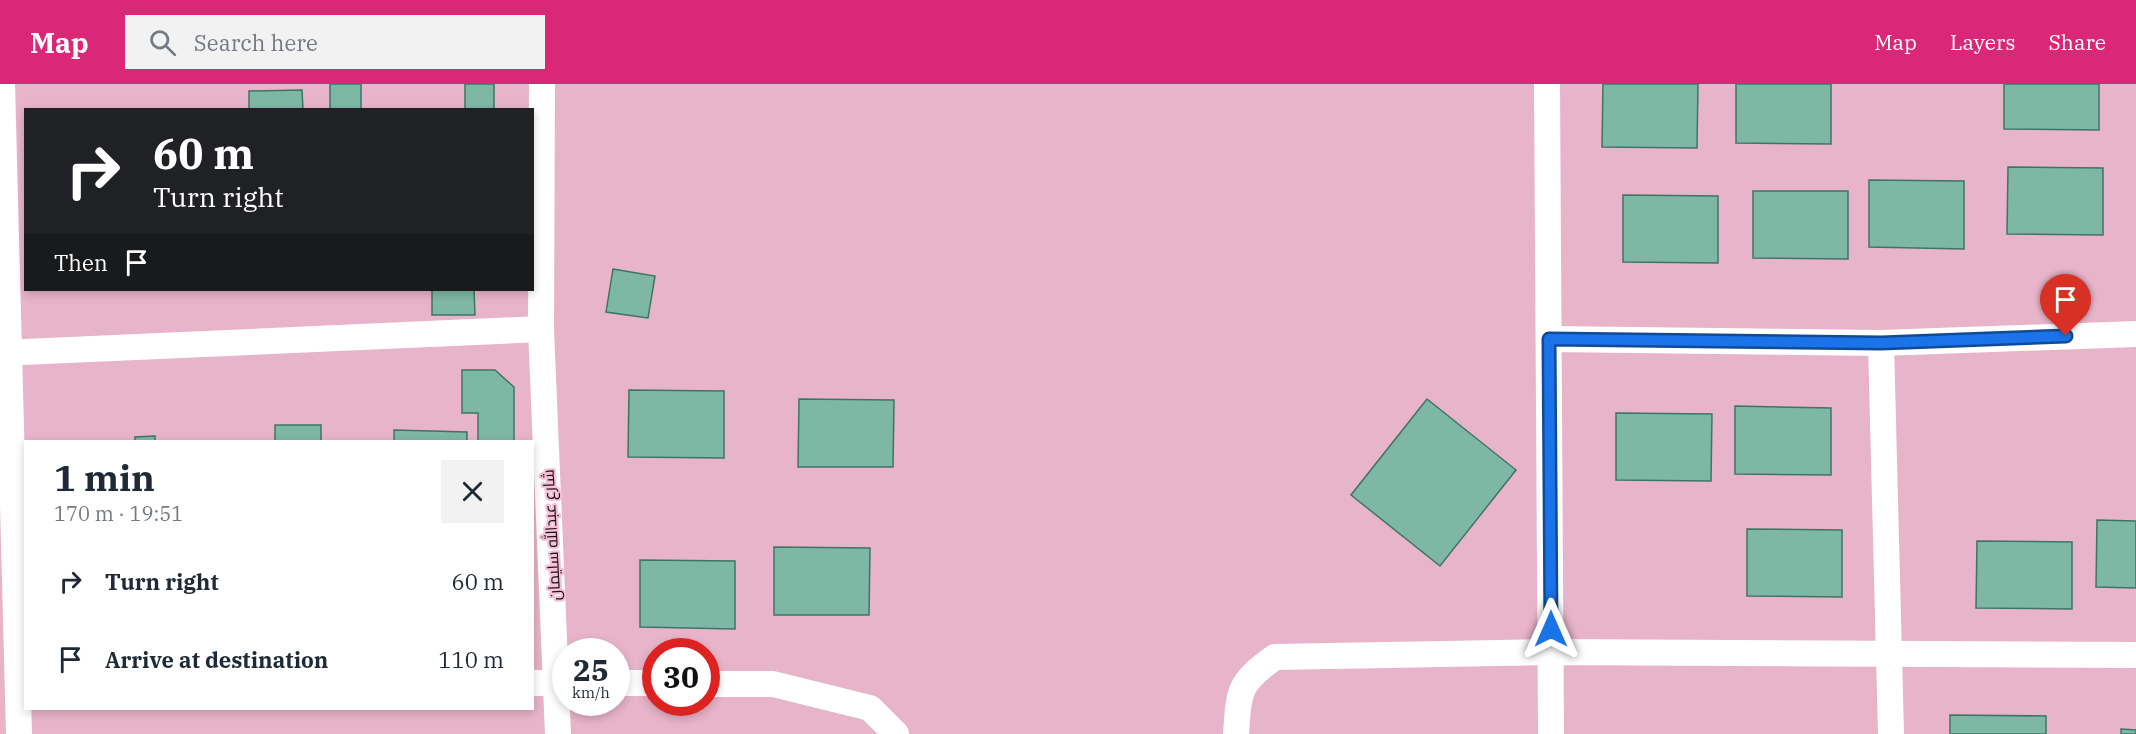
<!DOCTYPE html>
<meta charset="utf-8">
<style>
body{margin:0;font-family:"IBM Plex Serif",Cairo,serif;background:#f2f2f3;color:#1f2937;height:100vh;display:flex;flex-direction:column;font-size:22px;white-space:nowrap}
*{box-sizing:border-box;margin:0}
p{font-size:20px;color:#747a83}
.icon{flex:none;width:33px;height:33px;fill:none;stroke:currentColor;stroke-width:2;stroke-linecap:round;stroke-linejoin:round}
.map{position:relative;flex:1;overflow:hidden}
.side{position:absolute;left:24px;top:356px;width:510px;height:270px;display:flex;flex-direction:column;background:#fff;border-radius:0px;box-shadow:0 3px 9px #0003}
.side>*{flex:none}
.top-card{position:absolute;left:24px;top:24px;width:510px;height:183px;border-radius:0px;box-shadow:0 3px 9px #0003;background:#202124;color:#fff;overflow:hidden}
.speed{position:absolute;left:552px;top:554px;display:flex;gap:12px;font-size:30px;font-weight:700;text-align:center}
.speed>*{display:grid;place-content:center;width:78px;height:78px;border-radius:50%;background:#fff;box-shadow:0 3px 9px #0003;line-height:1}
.speed small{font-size:15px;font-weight:400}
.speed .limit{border:9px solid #d22;background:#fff;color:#111}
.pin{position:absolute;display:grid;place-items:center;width:51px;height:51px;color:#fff;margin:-62px -26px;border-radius:50% 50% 50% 0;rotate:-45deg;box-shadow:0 0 6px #0007}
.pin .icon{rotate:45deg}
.me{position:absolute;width:66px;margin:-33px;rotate:0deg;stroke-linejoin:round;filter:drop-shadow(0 0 4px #0008)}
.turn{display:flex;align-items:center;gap:21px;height:126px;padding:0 30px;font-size:27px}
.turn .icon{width:78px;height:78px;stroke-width:2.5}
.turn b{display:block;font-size:42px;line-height:51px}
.then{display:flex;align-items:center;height:57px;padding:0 30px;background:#0003;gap:12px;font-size:22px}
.round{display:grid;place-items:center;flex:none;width:63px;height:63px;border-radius:0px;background:#f2f2f3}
.summary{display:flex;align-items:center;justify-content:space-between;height:102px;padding:0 30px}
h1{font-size:36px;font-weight:700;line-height:45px}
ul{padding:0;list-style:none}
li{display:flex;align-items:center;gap:18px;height:78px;padding:0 30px}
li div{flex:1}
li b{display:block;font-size:22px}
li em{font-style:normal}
header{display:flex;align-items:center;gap:36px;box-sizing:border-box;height:84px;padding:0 30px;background:#db2777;color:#fff}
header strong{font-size:28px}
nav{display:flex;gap:33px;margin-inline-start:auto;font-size:21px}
.search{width:420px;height:54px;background:#f2f2f3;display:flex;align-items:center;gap:15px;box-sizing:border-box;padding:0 21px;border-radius:0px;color:#747a83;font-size:22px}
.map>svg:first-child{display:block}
</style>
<header>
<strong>Map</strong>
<div class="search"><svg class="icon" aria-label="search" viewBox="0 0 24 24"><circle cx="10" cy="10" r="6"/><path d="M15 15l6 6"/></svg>Search here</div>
<nav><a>Map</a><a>Layers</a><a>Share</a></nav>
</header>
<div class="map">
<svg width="2136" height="650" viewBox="0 0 2136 650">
<rect width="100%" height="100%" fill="#e8b4c9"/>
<g fill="#7eb8a5" stroke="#3d7564" stroke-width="1.5">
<rect x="330" y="0" width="31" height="26"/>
<rect x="465" y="0" width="29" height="26"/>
<path d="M1603,0h95l-1,64 -95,-1z"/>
<path d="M1736,0h95v60l-95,-1z"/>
<path d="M2004,0h95v46l-95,-1z"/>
<path d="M302,6l1,20h-54v-19z"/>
<path d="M2008,83l95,1v67l-96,-1z"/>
<path d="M1869,96l95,1v68l-95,-2z"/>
<path d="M1753,107h95v68l-95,-1z"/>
<path d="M1623,111l95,1v67l-95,-1z"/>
<path d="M613,185l42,7 -7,42 -42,-6z"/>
<path d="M432,206h42l1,25h-43z"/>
<path d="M462,286h33l19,17v54h-36v-28h-16z"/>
<path d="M629,306l95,1v67l-96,-1z"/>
<path d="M799,315l95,1 -1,67h-95z"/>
<path d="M1427,315l89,71 -76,96 -89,-71z"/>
<path d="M1735,322l96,2v67l-96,-1z"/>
<path d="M1616,329l96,1 -1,67 -95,-1z"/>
<rect x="275" y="341" width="46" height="16"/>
<path d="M394,346l73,2v9h-73z"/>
<path d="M155,352v5h-20v-4z"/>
<path d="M2097,436l39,1v67l-40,-1z"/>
<path d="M1747,445l95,1v67l-95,-1z"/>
<path d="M1977,457l95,1v67l-96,-1z"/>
<path d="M774,463l96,1 -1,67h-95z"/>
<path d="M640,476l95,1v68l-95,-2z"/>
<path d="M1950,631l96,1v18h-96z"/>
<path d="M2121,645l15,1v4h-15z"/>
</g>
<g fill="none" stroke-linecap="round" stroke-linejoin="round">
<g stroke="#fff" stroke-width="26">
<path d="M2,0l17,650"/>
<path d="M542,0l-1,245 17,405"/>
<path d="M1547,0l4,650"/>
<path d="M1549,255l332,4 255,-9"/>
<path d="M1881,259l10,391"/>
<path d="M0,269l541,-24"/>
<path d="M532,599h34"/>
<path d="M616,599h40"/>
<path d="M706,600h67l97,24 26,26"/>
<path d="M1236,650c3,-43 2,-51 39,-77l276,-5 585,3"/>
</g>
</g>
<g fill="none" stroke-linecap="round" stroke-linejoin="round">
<g stroke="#114b97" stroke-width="15">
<path id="route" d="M1551,545l-2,-290 332,4 185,-7"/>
</g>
<use href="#route" stroke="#1a73e8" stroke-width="10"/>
</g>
<g text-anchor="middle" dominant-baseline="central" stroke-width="4.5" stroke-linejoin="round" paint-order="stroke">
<g font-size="16" fill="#1f0e16" stroke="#f5c1d6">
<text transform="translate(551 451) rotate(-93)">شارع عبدالله سليمان</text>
</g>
</g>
</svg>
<div class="speed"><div>25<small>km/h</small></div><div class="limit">30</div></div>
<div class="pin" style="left:2066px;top:252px;background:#d93025"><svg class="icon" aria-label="arrive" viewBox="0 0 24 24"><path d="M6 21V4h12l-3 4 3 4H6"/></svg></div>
<svg class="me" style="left:1551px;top:545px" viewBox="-20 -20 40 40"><path d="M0-17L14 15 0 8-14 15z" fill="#1a73e8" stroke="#fff" stroke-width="4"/></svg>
<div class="top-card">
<div class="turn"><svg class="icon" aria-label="right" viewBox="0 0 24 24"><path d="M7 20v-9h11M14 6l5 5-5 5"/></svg><div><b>60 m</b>Turn right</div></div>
<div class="then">Then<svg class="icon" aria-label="arrive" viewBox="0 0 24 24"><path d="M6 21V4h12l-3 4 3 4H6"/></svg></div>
</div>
<section class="side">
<div class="summary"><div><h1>1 min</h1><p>170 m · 19:51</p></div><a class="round"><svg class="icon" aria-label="close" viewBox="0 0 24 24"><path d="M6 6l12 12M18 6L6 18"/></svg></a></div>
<ul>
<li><svg class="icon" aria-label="right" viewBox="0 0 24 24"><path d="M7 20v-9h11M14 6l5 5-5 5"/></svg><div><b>Turn right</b></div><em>60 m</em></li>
<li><svg class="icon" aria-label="arrive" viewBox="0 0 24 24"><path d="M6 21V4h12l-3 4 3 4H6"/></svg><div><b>Arrive at destination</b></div><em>110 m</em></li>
</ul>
</section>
</div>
